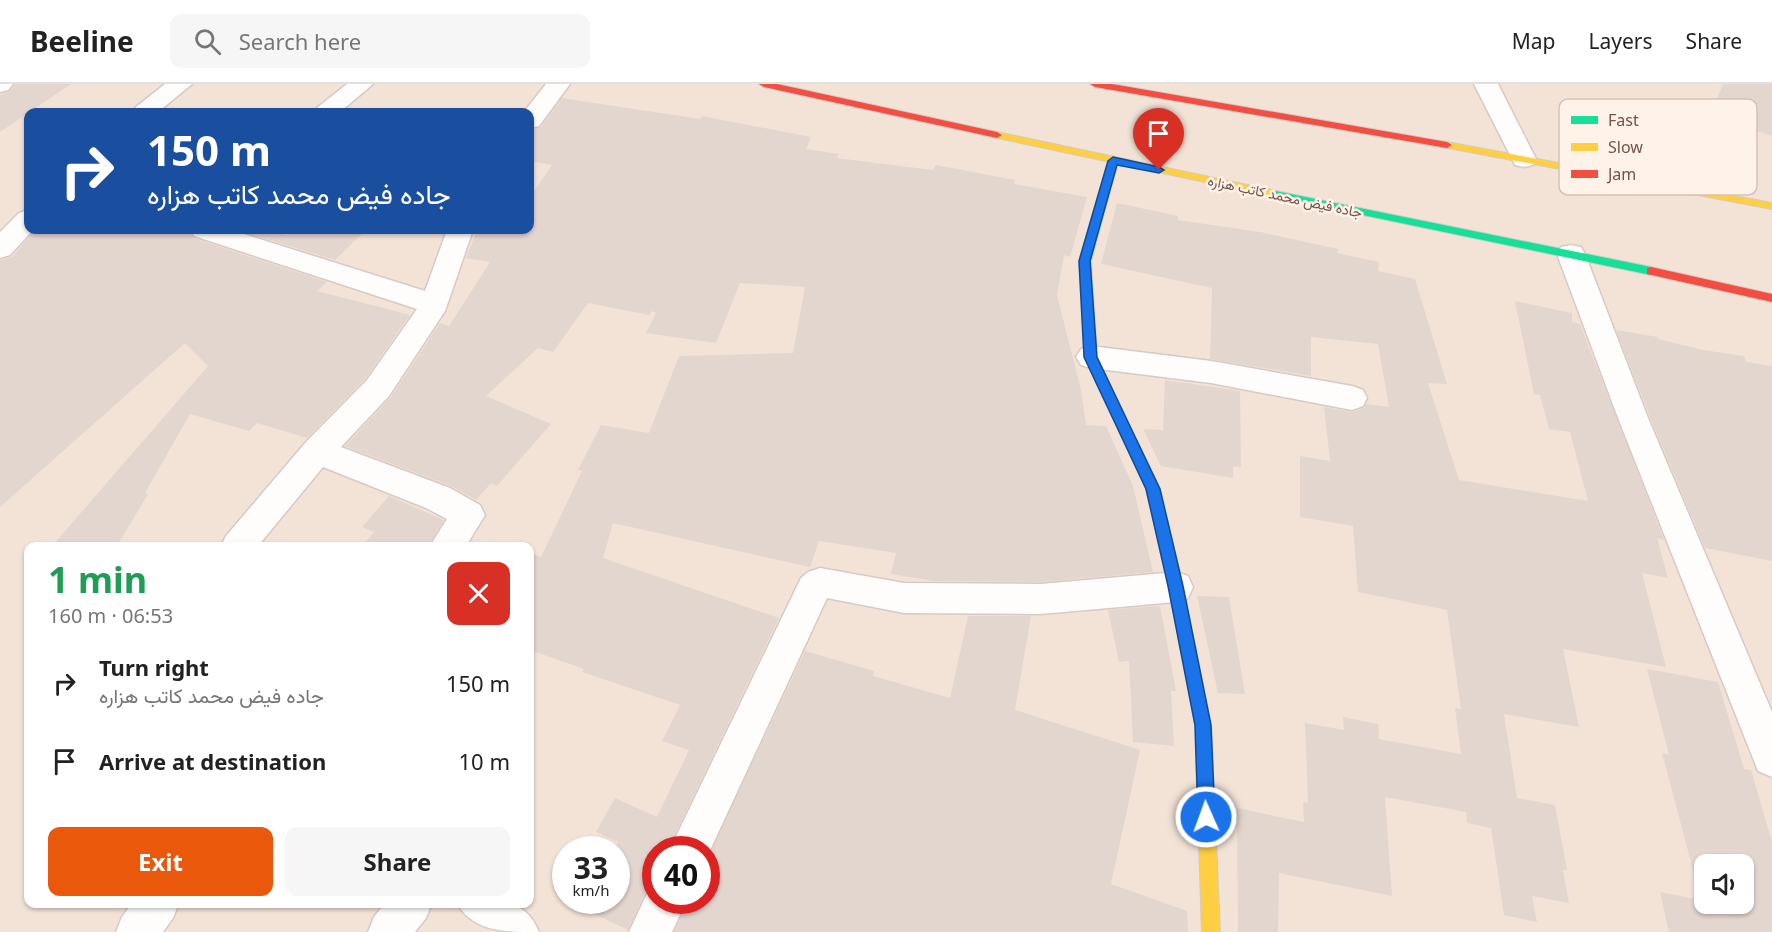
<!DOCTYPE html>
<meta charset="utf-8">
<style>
body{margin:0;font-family:"Noto Sans",Vazirmatn,sans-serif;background:#f6f6f6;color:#222;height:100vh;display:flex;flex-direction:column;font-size:22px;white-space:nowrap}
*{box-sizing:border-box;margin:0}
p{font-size:20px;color:#767676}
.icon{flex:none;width:33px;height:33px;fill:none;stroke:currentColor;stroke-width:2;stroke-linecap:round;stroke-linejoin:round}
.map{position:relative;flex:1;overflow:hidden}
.details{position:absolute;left:24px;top:458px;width:510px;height:366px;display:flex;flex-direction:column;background:#fff;border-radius:12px;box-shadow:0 2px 4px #0004}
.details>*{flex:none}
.hud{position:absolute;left:24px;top:24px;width:510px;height:126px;border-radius:12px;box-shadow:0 2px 4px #0004;background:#1a4fa0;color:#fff;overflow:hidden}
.fabs{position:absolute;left:1694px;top:770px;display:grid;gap:12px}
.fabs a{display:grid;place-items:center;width:60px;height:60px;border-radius:12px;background:#fff;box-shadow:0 2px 4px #0004;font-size:30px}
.speed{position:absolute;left:552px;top:752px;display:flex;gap:12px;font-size:30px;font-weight:700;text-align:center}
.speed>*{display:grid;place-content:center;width:78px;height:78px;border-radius:50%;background:#fff;box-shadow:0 2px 4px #0004;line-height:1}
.speed small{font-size:15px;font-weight:400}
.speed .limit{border:9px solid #d22;background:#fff;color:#111}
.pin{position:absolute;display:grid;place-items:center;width:51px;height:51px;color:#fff;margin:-62px -26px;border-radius:50% 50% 50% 0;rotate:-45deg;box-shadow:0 0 6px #0007}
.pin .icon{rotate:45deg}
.me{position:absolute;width:66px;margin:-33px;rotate:358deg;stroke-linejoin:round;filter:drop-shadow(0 0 4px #0008)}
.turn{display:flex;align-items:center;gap:21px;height:126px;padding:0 24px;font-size:27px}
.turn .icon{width:78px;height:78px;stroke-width:2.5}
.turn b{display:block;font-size:42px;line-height:51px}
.round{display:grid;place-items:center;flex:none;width:63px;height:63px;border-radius:12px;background:#f6f6f6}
.summary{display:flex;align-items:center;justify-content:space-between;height:102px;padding:0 24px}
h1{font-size:36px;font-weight:700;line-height:45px;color:#1e9e55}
.cta{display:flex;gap:12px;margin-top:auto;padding:12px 24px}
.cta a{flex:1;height:69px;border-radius:12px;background:#ea580c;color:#fff;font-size:24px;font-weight:700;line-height:69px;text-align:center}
.cta a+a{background:#f6f6f6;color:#222}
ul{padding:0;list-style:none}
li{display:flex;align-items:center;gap:18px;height:78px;padding:0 24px}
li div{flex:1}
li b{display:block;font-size:22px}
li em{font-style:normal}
header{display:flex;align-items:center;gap:36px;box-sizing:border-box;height:84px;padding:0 30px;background:#fff;border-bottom:2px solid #e0e0e0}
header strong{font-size:28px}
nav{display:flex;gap:33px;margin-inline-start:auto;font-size:21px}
.search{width:420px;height:54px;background:#f6f6f6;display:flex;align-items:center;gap:15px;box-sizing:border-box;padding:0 21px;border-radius:12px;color:#767676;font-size:22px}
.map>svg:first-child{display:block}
</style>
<header>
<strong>Beeline</strong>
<div class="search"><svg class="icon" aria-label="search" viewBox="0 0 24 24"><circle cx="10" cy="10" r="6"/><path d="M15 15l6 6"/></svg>Search here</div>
<nav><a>Map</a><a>Layers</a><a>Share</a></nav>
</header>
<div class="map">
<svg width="1772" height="848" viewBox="0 0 1772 848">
<rect width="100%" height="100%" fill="#f7efe7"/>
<path fill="#f3e3d7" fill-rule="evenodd" d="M0,0h1772v848h-1772zM28,28h502v118h-502zM28,462h502v357h-502zM566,765h50v51h-50zM656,765h50v51h-50zM1704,780h39v39h-39z"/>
<g fill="#e3d6cf" fill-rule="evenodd">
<path d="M15,0h56l-71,48v-37l10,-4z"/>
<path d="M1723,0h49v52l-62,-20z"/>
<path d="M562,14l138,21 2,-3 109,21 -5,12 33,5 -2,4 96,12 3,-5 79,15 -1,4 73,13 -17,60 -6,-2 -7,40 24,95 5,35 20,1 27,60 20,86 -112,10 -107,-1 -43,-7 5,-21 -77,-12 -9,26 -197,-44 -10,35 176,60 -111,231h-12v32l-7,3 -21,46 -47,-22 5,-8h30v-51h-2l4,-7 -22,-10 19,-34 42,19 32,-67 -27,-9 18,-36 -98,-33 2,-3 -54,-19v-97l11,4 41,-86 -4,-1 23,-45 48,8 30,-77 114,-3 12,-66 -65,-4 -24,60 -70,-10 10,-20 -4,-2 -3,4 -61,-12 -35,49 -15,-4 -52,48 65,28 -54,62 -6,-3 -15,17 -25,-14 -106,-40 46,-49 49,-74 9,3 41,-64 -24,-4 11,-28h53v-33l22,-32 -22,-4v-27l3,-4 8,-3z"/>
<path d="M1117,119l61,13v4l82,12 78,17 -1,4 42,9 -1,9 37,8 32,105 -19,-1 31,97 129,21 -18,-69 -21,-3 -9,-34 -6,-1 -19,-93 57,12v9l8,2 84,216 -7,-2 11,40 -26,-5 24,94 -103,-18 16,78 -75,-13 13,84 38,7 12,65h-4l6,33 -37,-7 5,26 -33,-7 -13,-87 -24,-5 -1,-11 -81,-15 7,99 -113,-23 -1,59h-40l-1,-124 67,14 -1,-20 5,1 -3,-80 39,7 -1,-13 35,7 1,15 82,15 -6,-46 6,1 -14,-99 -89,-18 -5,-66 -53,-9v-61l30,5 -6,-54 28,5 12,-4 2,-4 23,3 -11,-63 -67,-7v39l-101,-17 2,-71 -111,-24z"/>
<path d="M35,146h153l5,8 134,44 -10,9 93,24 -45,64 -58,59 -50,-15 -8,8 -59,-17 -45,79 3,1 -31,52h-65l156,-180 -23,-23 -185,164v-247l12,-3z"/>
<path d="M237,146h31l19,5 6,-5h73l-31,30z"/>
<path d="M1616,246l42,7v2l45,11 41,6 2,6 26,4v195l-67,-13 -55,-131z"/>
<path d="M1165,296l75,11 1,76 -8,-1v12l-72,-12 -18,-37 20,1z"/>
<path d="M389,412l55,24 -16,26h-66l12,-14 -12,-5z"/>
<path d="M1197,512l32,1 16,97 -27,-1z"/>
<path d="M1160,522l16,85h-5l3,55 -41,-4 -4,-81 -10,1 -11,-52z"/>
<path d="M968,532h63l-16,94 125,40 -29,134 76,27 1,21h-514l15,-32h17v-39l99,-210 69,20 -1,5 77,22z"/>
<path d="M1647,585l71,13 26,87 7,1 21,72v90h-103l-9,-40 41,8 -39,-147 7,2zM1704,780h39v39h-39z"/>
</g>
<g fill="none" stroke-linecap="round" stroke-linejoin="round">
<g stroke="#d6cac5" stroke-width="3">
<g id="street">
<path d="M0,0h13l-5,6 -8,2z"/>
<path d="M165,0h27l-34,28h-26l4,-5z"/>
<path d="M347,0h26l-33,28h-26l4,-5z"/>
<path d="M546,0h24l-31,42 -9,2v-16h-6z"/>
<path d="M1474,0h24l38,75 -3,6 -9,2 -9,-2z"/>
<path d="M28,126v20h5l-23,25 -10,3v-26l19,-19z"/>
<path d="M190,146h41l194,61 22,-61h26l-28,81 -56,85 -48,51 109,41 30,17 5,10 -19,31h-36l17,-27 -21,-11 -103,-41 -65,79h-37l5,-10 80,-94 61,-62 50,-71 -223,-73z"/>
<path d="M1571,161l10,2 4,7 63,164 124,294v65l-14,-6 -140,-353 -61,-164 4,-7z"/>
<path d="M1091,262l120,15 141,25 11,4 4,8 -4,8 -11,4 -141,-27 -120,-15 -10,-3 -5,-8 5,-8z"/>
<path d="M820,484l84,15 137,1 135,-12 12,4 5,11 -5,11 -12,4 -135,12 -137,-1 -77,-15 -121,261v-10h-36l131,-271 7,-6z"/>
<path d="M656,799v17h31l-15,32h-43l22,-47z"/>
<path d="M132,819h47l-6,15 -10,14h-47l6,-15z"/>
<path d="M385,819h47l-6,15 -11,14h-47l6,-15z"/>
<path d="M457,819c35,0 66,-10 82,29 -35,0 -66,0 -82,-29z"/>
</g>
</g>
<g stroke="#d6cac4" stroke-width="2">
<g id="fast">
<path d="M1113,74l5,3 -27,100 6,96 40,86 -6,5 -6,-5 -40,-86 -6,-96 29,-100z"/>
<path d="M1271,106l380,77 6,4 -6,4 -384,-80v-4z"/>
</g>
</g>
<g stroke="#d6cac4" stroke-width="2">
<g id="slow">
<path d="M997,48l274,58 5,3 -5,3 -278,-59 -1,-2z"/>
<path d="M1447,58l325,61v6l-329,-62v-4z"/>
<path d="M1131,354l5,1 24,50 23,98 28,138 9,207h-18l-7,-207 -26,-138 -23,-98 -21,-46z"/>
</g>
</g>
<g stroke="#d6cac4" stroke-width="2">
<g id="jam">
<path d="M759,0h18l220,48 5,3 -5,3 -233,-51z"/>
<path d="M1090,0h22l335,58 5,3 -5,3 -352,-61z"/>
<path d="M1651,183l121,27v8l-125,-28v-6z"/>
</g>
</g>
<use href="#street" fill="#fefdfb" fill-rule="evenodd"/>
<use href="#fast" fill="#16e098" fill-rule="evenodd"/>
<use href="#slow" fill="#ffcf43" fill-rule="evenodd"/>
<use href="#jam" fill="#f24e42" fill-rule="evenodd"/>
</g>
<path fill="#1a73e8" stroke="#114b97" stroke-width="1.5" d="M1113,73l46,10 5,3 -5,3 -42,-8 -27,96 7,96 63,132 23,97 28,139 4,92 -3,6 -6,2 -5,-2 -3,-6 -3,-92 -27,-139 -22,-97 -62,-132 -5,-96 29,-100z"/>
<g text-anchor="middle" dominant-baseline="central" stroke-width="5" stroke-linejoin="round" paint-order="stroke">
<g font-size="14" fill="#755147" stroke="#fff3e9">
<text transform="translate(1285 112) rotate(12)">جاده فیض محمد کاتب هزاره</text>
</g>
</g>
<rect x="1559" y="15" width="198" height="96" rx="9" fill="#fff3e9" stroke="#d6c2b8" stroke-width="1.5"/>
<rect x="1571" y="32" width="27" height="8" fill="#16e098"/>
<rect x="1571" y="59" width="27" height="8" fill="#ffcf43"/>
<rect x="1571" y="86" width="27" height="8" fill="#f24e42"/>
<g font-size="16" fill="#755147">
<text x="1608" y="42">Fast</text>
<text x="1608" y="69">Slow</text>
<text x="1608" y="96">Jam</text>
</g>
</svg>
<div class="fabs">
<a><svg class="icon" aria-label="sound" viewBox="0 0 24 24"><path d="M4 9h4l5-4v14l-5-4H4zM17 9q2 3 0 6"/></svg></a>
</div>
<div class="speed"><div>33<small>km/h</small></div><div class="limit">40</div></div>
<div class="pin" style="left:1159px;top:86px;background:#d93025"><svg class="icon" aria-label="arrive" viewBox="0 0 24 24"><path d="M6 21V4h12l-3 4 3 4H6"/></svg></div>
<svg class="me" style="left:1206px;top:733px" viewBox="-20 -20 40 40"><circle r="17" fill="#1a73e8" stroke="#fff" stroke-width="3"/><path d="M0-11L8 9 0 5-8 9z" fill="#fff"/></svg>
<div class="hud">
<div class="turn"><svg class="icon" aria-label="right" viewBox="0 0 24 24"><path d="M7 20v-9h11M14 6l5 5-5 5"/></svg><div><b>150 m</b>جاده فیض محمد کاتب هزاره</div></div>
</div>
<section class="details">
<div class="summary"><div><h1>1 min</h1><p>160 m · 06:53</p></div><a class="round" style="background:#d93025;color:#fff"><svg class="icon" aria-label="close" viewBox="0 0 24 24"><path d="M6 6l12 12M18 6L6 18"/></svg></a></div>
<ul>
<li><svg class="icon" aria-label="right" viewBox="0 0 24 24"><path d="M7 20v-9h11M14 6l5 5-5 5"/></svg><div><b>Turn right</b><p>جاده فیض محمد کاتب هزاره</p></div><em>150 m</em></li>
<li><svg class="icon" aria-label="arrive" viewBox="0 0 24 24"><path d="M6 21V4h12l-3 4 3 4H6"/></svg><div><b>Arrive at destination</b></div><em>10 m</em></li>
</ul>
<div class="cta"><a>Exit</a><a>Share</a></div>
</section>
</div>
